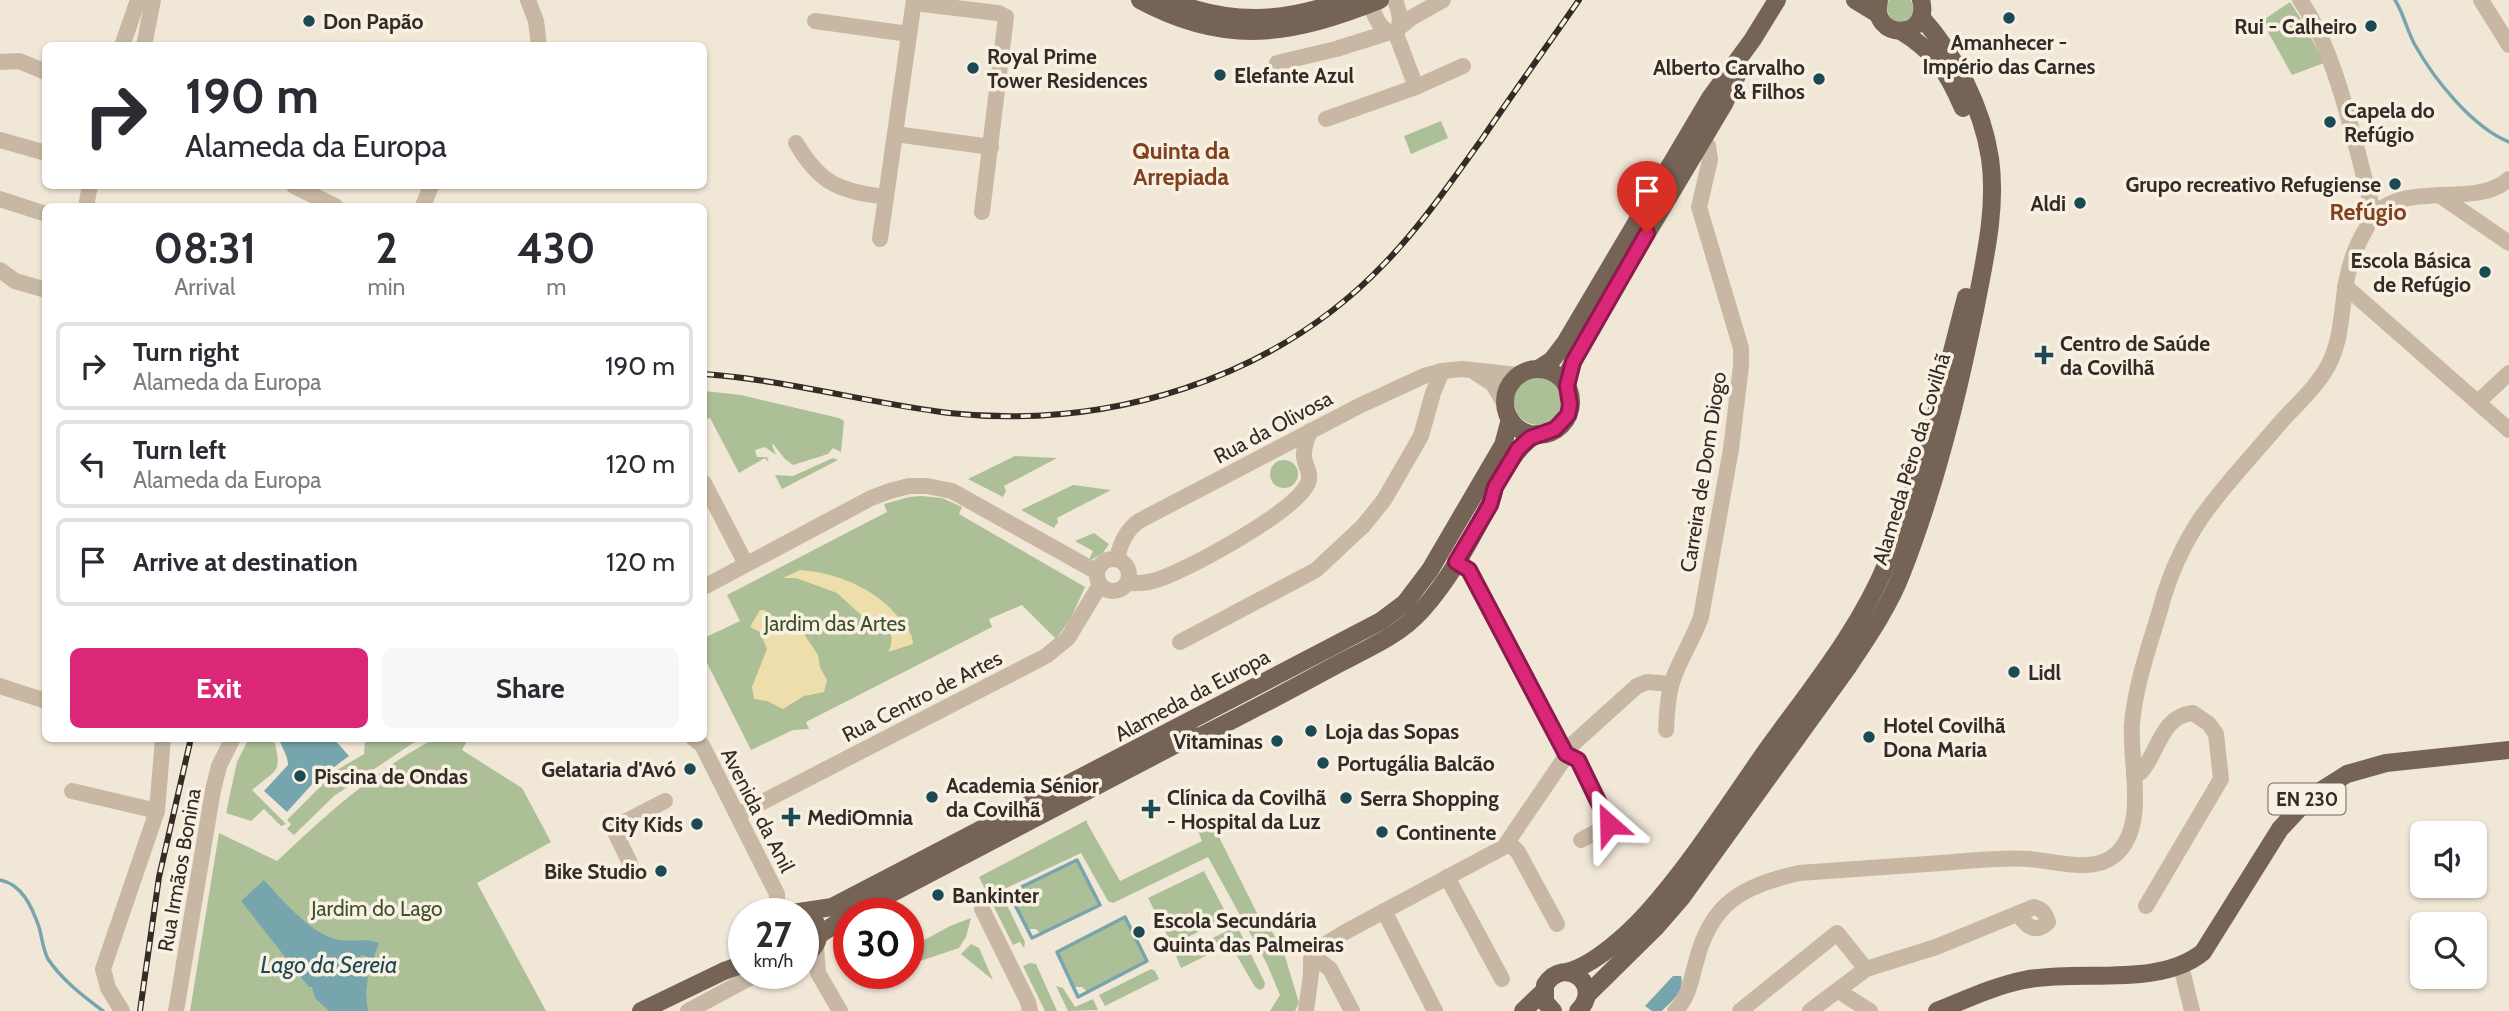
<!DOCTYPE html>
<meta charset="utf-8">
<style>
body{margin:0;font-family:Cabin,sans-serif;background:#f7f7f7;color:#2b2b33;height:100vh;display:flex;flex-direction:column;font-size:26px;white-space:nowrap}
*{box-sizing:border-box;margin:0}
p{font-size:23px;color:#7c7c81}
.icon{flex:none;width:38px;height:38px;fill:none;stroke:currentColor;stroke-width:2;stroke-linecap:round;stroke-linejoin:round}
.map{position:relative;flex:1;overflow:hidden}
.drawer{position:absolute;left:42px;top:203px;width:665px;height:539px;display:flex;flex-direction:column;background:#fff;border-radius:10px;box-shadow:0 2px 5px #0004}
.drawer>*{flex:none}
.guide{position:absolute;left:42px;top:42px;width:665px;height:147px;border-radius:10px;box-shadow:0 2px 5px #0004;background:#fff;color:#2b2b33;overflow:hidden}
.controls{position:absolute;left:2410px;top:821px;display:grid;gap:14px}
.controls a{display:grid;place-items:center;width:77px;height:77px;border-radius:10px;background:#fff;box-shadow:0 2px 5px #0004;font-size:35px}
.speed{position:absolute;left:728px;top:898px;display:flex;gap:14px;font-size:35px;font-weight:700;text-align:center}
.speed>*{display:grid;place-content:center;width:91px;height:91px;border-radius:50%;background:#fff;box-shadow:0 2px 5px #0004;line-height:1}
.speed small{font-size:18px;font-weight:400}
.speed .limit{border:10px solid #d22;background:#fff;color:#111}
.pin{position:absolute;display:grid;place-items:center;width:60px;height:60px;color:#fff;margin:-72px -30px;border-radius:50% 50% 50% 0;rotate:-45deg;box-shadow:0 0 7px #0007}
.pin .icon{rotate:45deg}
.me{position:absolute;width:77px;margin:-38px;rotate:335deg;stroke-linejoin:round;filter:drop-shadow(0 0 5px #0008)}
.turn{display:flex;align-items:center;gap:24px;height:147px;padding:0 28px;font-size:32px}
.turn .icon{width:91px;height:91px;stroke-width:2.5}
.turn b{display:block;font-size:49px;line-height:60px}
.eta{display:flex;justify-content:space-evenly;align-items:center;height:119px;text-align:center}
.eta b{font-size:42px;font-weight:700;line-height:49px}
.cta{display:flex;gap:14px;margin-top:auto;padding:14px 28px}
.cta a{flex:1;height:80px;border-radius:10px;background:#db2777;color:#fff;font-size:28px;font-weight:700;line-height:80px;text-align:center}
.cta a+a{background:#f7f7f7;color:#2b2b33}
ul{padding:0;list-style:none}
li{display:flex;align-items:center;gap:21px;height:88px;margin:0 14px 10px;padding:0 14px;border:4px solid #e1e1e2;border-radius:10px}
li div{flex:1}
li b{display:block;font-size:26px}
li em{font-style:normal}
.map>svg:first-child{display:block}
</style>
<div class="map">
<svg width="2509" height="1011" viewBox="0 0 2509 1011">
<rect width="100%" height="100%" fill="#f0e7d7"/>
<g fill="#adbf97">
<path d="M1889,0h22l3,10 -3,8 -12,5 -9,-4 -4,-14z"/>
<path d="M2290,2l13,20 21,41 -32,12 -30,-54z"/>
<path d="M1441,121l7,17 -37,16 -7,-18z"/>
<circle cx="1538" cy="401" r="24"/>
<path d="M704,391l37,4 98,23 5,3 -3,31 -8,-4 -5,6 -35,11 -8,-6 -12,-15 -1,1 4,10 -11,-8 -10,3 2,7h10l2,6 -4,-5 -26,15 -29,-55 -6,2z"/>
<path d="M1015,456l42,2 -53,28 2,5 -3,6 -35,-18z"/>
<path d="M833,458l5,2 -56,29 -7,-14 18,1z"/>
<circle cx="1284" cy="474" r="14"/>
<path d="M1073,485l38,5 -54,28 1,4 -4,6 -33,-18z"/>
<path d="M921,496l21,2 20,9 -3,7 126,73 -14,31 -15,21 -34,-34 -33,14 3,8 -186,95 3,7 -16,1 -42,20 -47,-93v-19l36,-17 -13,-26 160,-83 -3,-8 25,-7z"/>
<path d="M1094,533l15,11 -6,9 -12,7h-2l4,-9 -18,-10z"/>
<path d="M249,738l25,1c8,35 4,29 -22,51l34,34 -5,2 -17,-17 -13,12 -25,-8 11,-51z"/>
<path d="M365,739h54l-85,57 -40,39 -7,-6 4,-5 -4,-4 50,-50 27,-16z"/>
<path d="M434,739h34l-6,11 60,38 29,54 -74,41 69,128h-356l29,-178 58,28c49,-46 98,-91 157,-122z"/>
<path d="M1087,820v3l33,58 82,-40 -4,-10 15,-6 47,94 4,-2 20,36 15,50 -4,8h-25l10,-16 -13,-31 -59,-107 -95,46 -5,-2 -27,-48 -81,38 25,51 -1,6 -4,-6 -7,3 -34,-68z"/>
<path d="M1077,860l23,45 -59,29 -5,-5h-8l-19,-36z"/>
<path d="M1204,871l24,46 -56,28 -24,-47z"/>
<path d="M1125,917l22,44 -59,31 -6,-5h-8l-17,-35z"/>
<path d="M971,918l-5,19 -7,11 -51,17v-16l42,-23z"/>
<path d="M1237,926l28,57 -1,5 -4,2 -5,-3 -25,-43 -49,24 -5,-12z"/>
<path d="M971,944l8,4 14,32 -32,-26z"/>
<path d="M1030,963l6,1 21,47h-12l-22,-45z"/>
<path d="M1151,969l4,2 4,8 -54,27 -6,-11z"/>
<path d="M1056,986l7,2 12,19 18,-8 5,11 -30,1z"/>
</g>
<g fill="#eddeac">
<path d="M800,570c40,3 82,21 104,55 5,6 9,11 9,19l-25,8c13,-23 -13,-42 -28,-21l1,-16 -24,-22 -41,-15h-13z"/>
<path d="M760,610h4l9,6 15,4 6,9 10,5 14,21 2,12 7,13 -3,12 -20,4 -21,13 -16,-8 -13,-2 -2,-12 15,-38 -7,-17 -10,-5z"/>
</g>
<g fill="#76a5ad">
<path d="M279,739h55l15,17 -34,25 -28,31 -23,-21 24,-26c0,-9 -6,-17 -9,-26z"/>
<path d="M264,880c17,19 47,53 71,59 15,4 29,-2 44,4l-6,16 -12,-4 -5,15 12,5 -2,19 2,17h-39l-14,-13 -3,-11h-3l-68,-86z"/>
<path d="M1673,976h8c4,15 -9,25 -19,35h-10l-7,-5z"/>
</g>
<g fill="none" stroke-linecap="round" stroke-linejoin="round">
<g stroke="#76a5ad" stroke-width="3.5">
<path d="M2395,0c9,14 12,31 20,45 19,34 57,82 94,97"/>
<path d="M1077,860l23,45 -68,33 -23,-45z"/>
<path d="M0,880c22,4 32,27 39,47 3,10 4,23 9,32 14,21 35,37 55,52"/>
<path d="M1125,917l22,44 -69,36 -21,-45z"/>
</g>
<g stroke="#c8b8a3" stroke-width="16">
<path d="M528,0l8,21 3,25"/>
<path d="M2300,0c38,54 56,151 74,214"/>
<path d="M2481,0l28,45"/>
<path d="M914,3l84,10 8,4 -24,195"/>
<path d="M1370,4c6,14 10,28 26,30 7,-13 3,-22 -1,-34"/>
<path d="M815,21l94,13"/>
<path d="M1400,27l11,-9 32,-18"/>
<path d="M1396,34l20,53"/>
<path d="M122,46l16,-46"/>
<path d="M144,46l9,-46"/>
<path d="M0,62l19,-1 27,11"/>
<path d="M1277,63l59,-14 51,-16"/>
<path d="M1326,119l90,-32 47,-21"/>
<path d="M895,134l96,13"/>
<path d="M0,140l46,13"/>
<path d="M796,143c24,41 43,48 90,54"/>
<path d="M294,186l41,20"/>
<path d="M2439,195l70,48"/>
<path d="M0,199l46,15"/>
<path d="M86,206l4,-20"/>
<path d="M423,206l8,-20"/>
<path d="M880,239l34,-239"/>
<path d="M0,270l15,11 31,9"/>
<path d="M2345,286l164,144"/>
<path d="M1476,373l17,11 11,19"/>
<path d="M2478,402l31,-29"/>
<path d="M704,483l42,81"/>
<circle cx="1113" cy="575" r="16"/>
<path d="M1117,559c3,-15 9,-29 22,-38l220,-115 65,-30 18,-5 20,-2 56,6"/>
<path d="M1128,583c13,1 25,-1 37,-6 31,-13 129,-64 143,-94 4,-10 -3,-17 -4,-26 -1,-9 3,-18 6,-26"/>
<path d="M704,587l167,-89 19,-7 19,-5h18l25,5 145,81"/>
<path d="M1180,642l136,-72 47,-44 21,-26 37,-64 12,-43 9,-22"/>
<path d="M0,686l46,15"/>
<path d="M1666,730c1,-19 2,-39 9,-56 8,-20 19,-37 26,-57l30,-168 10,-83v-18l-42,-141 11,-47 -2,-14 -6,-5"/>
<path d="M693,738l9,7 75,149v20"/>
<path d="M1565,751l72,-65 10,-4 24,2"/>
<path d="M1566,754l13,6 30,61 -2,5 -26,14"/>
<path d="M2134,774l7,-2c18,-21 20,-56 52,-59l16,11 7,10 5,45 -75,127"/>
<path d="M72,791l85,20"/>
<path d="M737,815l309,-159 22,-18 32,-53"/>
<path d="M1509,843l9,9 39,72"/>
<path d="M628,871l2,-8 -17,-35 52,-27"/>
<path d="M1447,877l55,102"/>
<path d="M982,909l46,93 2,9"/>
<path d="M1384,911l51,100"/>
<path d="M816,946l2,27 22,38"/>
<path d="M1314,951l33,-20 157,-84 62,-91 -2,-7 -95,-179 -13,-8"/>
<path d="M1314,957l16,12 22,42"/>
<path d="M2181,966l11,45"/>
<path d="M1840,989l6,7 24,15"/>
<path d="M122,1011l-14,-23 -5,-19 54,-158 6,-73"/>
<path d="M176,1011l37,-221 6,-24 14,-28"/>
<path d="M688,1011l71,-38"/>
<path d="M1306,1011l5,-37v-15"/>
<path d="M1675,1011c14,-13 16,-32 21,-49 15,-60 47,-76 103,-89 47,-3 94,-7 142,-10 29,-2 59,-6 88,-4 26,2 64,15 86,-4 34,-29 14,-92 17,-131 3,-38 17,-77 28,-114 8,-31 23,-65 41,-92 23,-33 53,-64 79,-95 17,-19 37,-36 49,-59 12,-24 12,-48 16,-74 3,-22 10,-43 21,-61 2,-5 5,-11 9,-15 35,-34 101,-5 134,-35"/>
<path d="M1740,1011l97,-78 29,36"/>
<path d="M1810,1011l56,-42 70,-22 98,-40c9,2 11,6 14,15 -12,12 -21,5 -29,-7"/>
</g>
<g stroke="#756456" stroke-width="18">
<path d="M1140,0c87,47 152,35 240,0"/>
<path d="M1168,0c62,25 114,23 177,0"/>
<path d="M1855,0l23,14"/>
<path d="M1879,0c-10,41 53,41 42,0"/>
<path d="M1901,31c34,21 46,40 62,77"/>
<path d="M1538,369l14,-9 13,-17 145,-245 43,-59 24,-39"/>
<circle cx="1538" cy="402" r="33"/>
<path d="M1567,386l2,-15 12,-27 143,-240 15,-33"/>
<path d="M786,914l46,-7 549,-286 24,-18 25,-33 73,-125 7,-26"/>
<path d="M852,914l338,-177 11,-1c46,-23 91,-47 137,-72 29,-15 62,-29 84,-54 27,-30 47,-67 66,-103 4,-6 5,-13 7,-20 7,-17 26,-44 42,-53"/>
<path d="M819,935l30,-20"/>
<path d="M803,955c21,-10 19,-31 2,-44"/>
<path d="M1567,972c27,-7 61,-38 80,-59 43,-48 82,-109 119,-162 43,-60 94,-121 122,-191 35,-84 55,-175 78,-263"/>
<path d="M1587,995l69,-68 26,-30 166,-230c19,-29 40,-59 53,-92 34,-86 57,-179 75,-270 9,-47 21,-98 14,-147 -8,-51 -34,-102 -69,-141"/>
<path d="M641,1011l83,-40 20,-7"/>
<path d="M1523,1011l21,-20"/>
<path d="M1553,1011l-8,-9v-17c20,-31 59,1 33,26"/>
<path d="M1937,1011c28,-11 57,-25 87,-31 54,-11 136,8 179,-28l77,-123 29,-31 38,-24 39,-11 123,-13"/>
</g>
<g stroke="#332b25" stroke-width="6">
<g id="rail">
<path d="M704,374c83,6 163,29 245,39 159,17 324,-33 435,-149 37,-38 67,-82 98,-125 32,-47 65,-93 97,-139"/>
<path d="M140,1011l19,-134 32,-139"/>
</g>
</g>
<use href="#rail" stroke="#f8f1e3" stroke-width="3.5" stroke-dasharray="10" stroke-linecap="butt"/>
</g>
<g fill="none" stroke-linecap="round" stroke-linejoin="round">
<g stroke="#8e194d" stroke-width="18">
<path id="route" d="M1609,824l-31,-64 -12,-6 -97,-184 -13,-8 34,-57 5,-18 23,-38 12,-11 25,-9 13,-14 2,-10 -3,-19 6,-24 74,-129"/>
</g>
<use href="#route" stroke="#db2777" stroke-width="12"/>
</g>
<g fill="#1b4a54" stroke="#f8f1e3" stroke-width="2.5">
<circle cx="2009" cy="18" r="7"/>
<circle cx="309" cy="21" r="7"/>
<circle cx="2371" cy="26" r="7"/>
<circle cx="973" cy="68" r="7"/>
<circle cx="1220" cy="75" r="7"/>
<circle cx="1819" cy="79" r="7"/>
<circle cx="2330" cy="122" r="7"/>
<circle cx="2395" cy="184" r="7"/>
<circle cx="2080" cy="203" r="7"/>
<circle cx="2485" cy="272" r="7"/>
<path d="M2040.5 344.5h7v7h7v7h-7v7h-7v-7h-7v-7h7z"/>
<circle cx="2014" cy="672" r="7"/>
<circle cx="1311" cy="731" r="7"/>
<circle cx="1869" cy="737" r="7"/>
<circle cx="1277" cy="741" r="7"/>
<circle cx="1323" cy="763" r="7"/>
<circle cx="690" cy="769" r="7"/>
<circle cx="300" cy="776" r="7"/>
<circle cx="932" cy="797" r="7"/>
<circle cx="1346" cy="798" r="7"/>
<path d="M1147.5 798.5h7v7h7v7h-7v7h-7v-7h-7v-7h7z"/>
<path d="M787.5 806.5h7v7h7v7h-7v7h-7v-7h-7v-7h7z"/>
<circle cx="697" cy="824" r="7"/>
<circle cx="1382" cy="832" r="7"/>
<circle cx="661" cy="871" r="7"/>
<circle cx="938" cy="895" r="7"/>
<circle cx="1139" cy="932" r="7"/>
</g>
<g text-anchor="middle" dominant-baseline="central" stroke-width="7" stroke-linejoin="round" paint-order="stroke">
<rect fill="#f8f1e3" stroke="#6e665e" stroke-width="2" x="2268.5" y="783.5" width="77" height="31" rx="5"/>
<g font-size="19" font-weight="bold" fill="#332b25">
<text x="2307" y="799">EN 230</text>
</g>
<g font-size="21" font-weight="bold" fill="#332b25" stroke="#f8f1e3" text-anchor="start">
<text x="323" y="21">Don Papão</text>
<text x="2357" y="26" text-anchor="end">Rui - Calheiro</text>
<text x="2009" y="42" text-anchor="middle">Amanhecer -<tspan x="2009" dy="24">Império das Carnes</tspan></text>
<text x="987" y="56">Royal Prime<tspan x="987" dy="24">Tower Residences</tspan></text>
<text x="1805" y="67" text-anchor="end">Alberto Carvalho<tspan x="1805" dy="24">&amp; Filhos</tspan></text>
<text x="1234" y="75">Elefante Azul</text>
<text x="2344" y="110">Capela do<tspan x="2344" dy="24">Refúgio</tspan></text>
<text x="2381" y="184" text-anchor="end">Grupo recreativo Refugiense</text>
<text x="2066" y="203" text-anchor="end">Aldi</text>
<text x="2471" y="260" text-anchor="end">Escola Básica<tspan x="2471" dy="24">de Refúgio</tspan></text>
<text x="2060" y="343">Centro de Saúde<tspan x="2060" dy="24">da Covilhã</tspan></text>
<text x="2028" y="672">Lidl</text>
<text x="1883" y="725">Hotel Covilhã<tspan x="1883" dy="24">Dona Maria</tspan></text>
<text x="1325" y="731">Loja das Sopas</text>
<text x="1263" y="741" text-anchor="end">Vitaminas</text>
<text x="1337" y="763">Portugália Balcão</text>
<text x="676" y="769" text-anchor="end">Gelataria d'Avó</text>
<text x="314" y="776">Piscina de Ondas</text>
<text x="946" y="785">Academia Sénior<tspan x="946" dy="24">da Covilhã</tspan></text>
<text x="1167" y="797">Clínica da Covilhã<tspan x="1167" dy="24">- Hospital da Luz</tspan></text>
<text x="1360" y="798">Serra Shopping</text>
<text x="807" y="817">MediOmnia</text>
<text x="683" y="824" text-anchor="end">City Kids</text>
<text x="1396" y="832">Continente</text>
<text x="647" y="871" text-anchor="end">Bike Studio</text>
<text x="952" y="895">Bankinter</text>
<text x="1153" y="920">Escola Secundária<tspan x="1153" dy="24">Quinta das Palmeiras</tspan></text>
</g>
<g font-size="21" fill="#332b25" stroke="#f8f1e3">
<text transform="translate(1273 427) rotate(-28)">Rua da Olivosa</text>
<text transform="translate(1911 459) rotate(-73)">Alameda Pêro da Covilhã</text>
<text transform="translate(1703 472) rotate(-81)">Carreira de Dom Diogo</text>
<text transform="translate(1192 695) rotate(-28)">Alameda da Europa</text>
<text transform="translate(922 696) rotate(-27)">Rua Centro de Artes</text>
<text transform="translate(758 810) rotate(63)">Avenida da Anil</text>
<text transform="translate(179 870) rotate(-80)">Rua Irmãos Bonina</text>
</g>
<g font-size="21" fill="#3e5129" stroke="#f8f1e3">
<text x="835" y="623">Jardim das Artes</text>
<text x="377" y="908">Jardim do Lago</text>
</g>
<g font-size="23" font-weight="bold" fill="#81411f" stroke="#f8f1e3">
<text x="1181" y="151">Quinta da<tspan x="1181" dy="26">Arrepiada</tspan></text>
<text x="2368" y="212">Refúgio</text>
</g>
<g font-size="23" font-style="italic" fill="#1b4a54" stroke="#f8f1e3">
<text x="329" y="965">Lago da Sereia</text>
</g>
</g>
</svg>
<div class="controls">
<a><svg class="icon" aria-label="sound" viewBox="0 0 24 24"><path d="M4 9h4l5-4v14l-5-4H4zM17 9q2 3 0 6"/></svg></a>
<a><svg class="icon" aria-label="search" viewBox="0 0 24 24"><circle cx="10" cy="10" r="6"/><path d="M15 15l6 6"/></svg></a>
</div>
<div class="speed"><div>27<small>km/h</small></div><div class="limit">30</div></div>
<div class="pin" style="left:1647px;top:233px;background:#d93025"><svg class="icon" aria-label="arrive" viewBox="0 0 24 24"><path d="M6 21V4h12l-3 4 3 4H6"/></svg></div>
<svg class="me" style="left:1609px;top:824px" viewBox="-20 -20 40 40"><path d="M0-17L14 15 0 8-14 15z" fill="#db2777" stroke="#fff" stroke-width="4"/></svg>
<div class="guide">
<div class="turn"><svg class="icon" aria-label="right" viewBox="0 0 24 24"><path d="M7 20v-9h11M14 6l5 5-5 5"/></svg><div><b>190 m</b>Alameda da Europa</div></div>
</div>
<section class="drawer">
<div class="eta">
<div><b>08:31</b><p>Arrival</p></div>
<div><b>2</b><p>min</p></div>
<div><b>430</b><p>m</p></div>
</div>
<ul>
<li><svg class="icon" aria-label="right" viewBox="0 0 24 24"><path d="M7 20v-9h11M14 6l5 5-5 5"/></svg><div><b>Turn right</b><p>Alameda da Europa</p></div><em>190 m</em></li>
<li><svg class="icon" aria-label="left" viewBox="0 0 24 24"><path d="M17 20v-9H6M10 6l-5 5 5 5"/></svg><div><b>Turn left</b><p>Alameda da Europa</p></div><em>120 m</em></li>
<li><svg class="icon" aria-label="arrive" viewBox="0 0 24 24"><path d="M6 21V4h12l-3 4 3 4H6"/></svg><div><b>Arrive at destination</b></div><em>120 m</em></li>
</ul>
<div class="cta"><a>Exit</a><a>Share</a></div>
</section>
</div>
